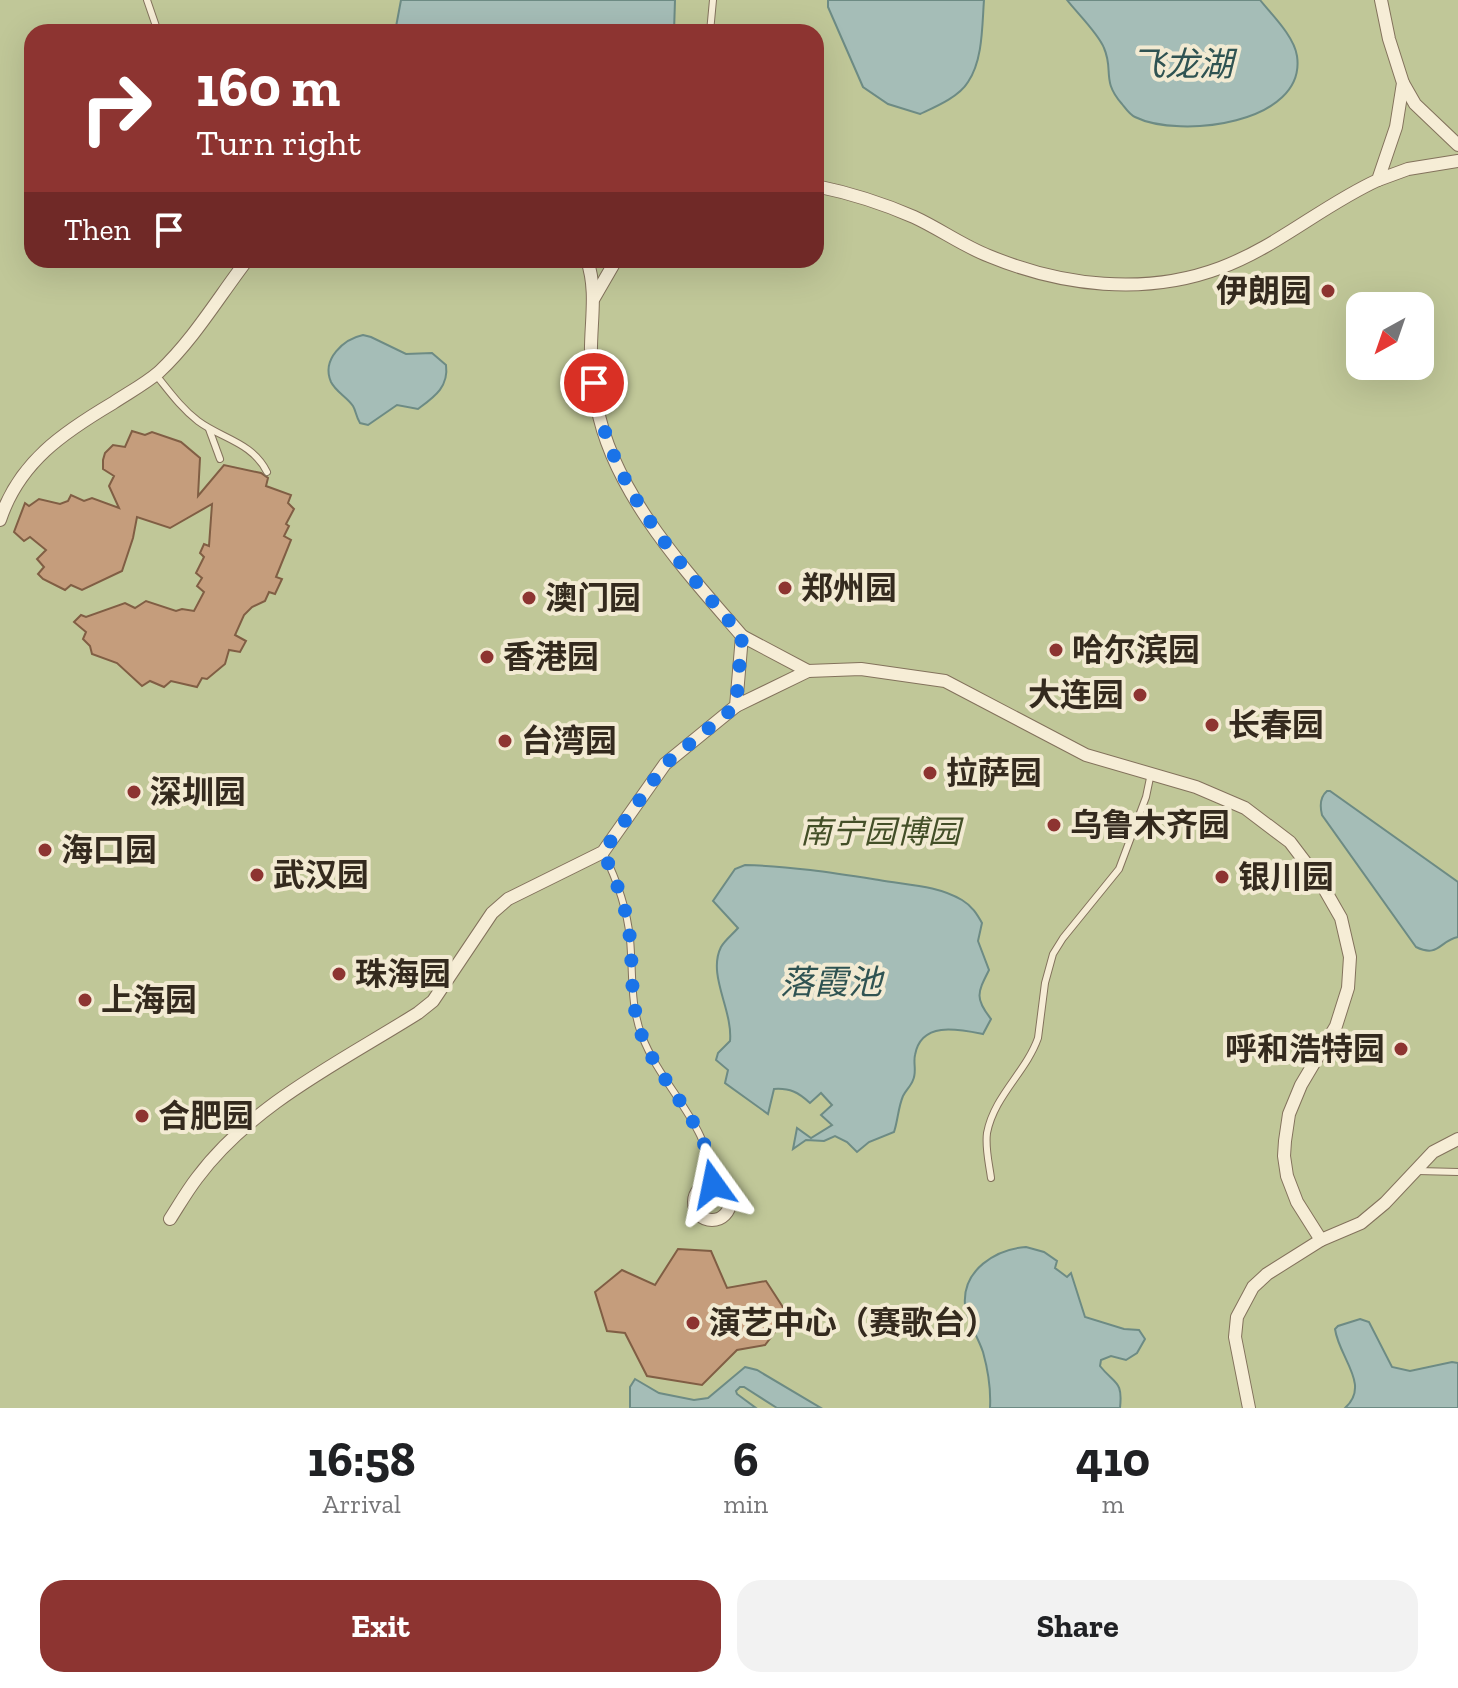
<!DOCTYPE html>
<meta charset="utf-8">
<style>
body{margin:0;font-family:"Zilla Slab","Noto Sans SC",serif;background:#f2f2f2;color:#202124;height:100vh;display:flex;flex-direction:column;font-size:30px;white-space:nowrap}
*{box-sizing:border-box;margin:0}
p{font-size:26px;color:#757577}
.icon{flex:none;width:44px;height:44px;fill:none;stroke:currentColor;stroke-width:2;stroke-linecap:round;stroke-linejoin:round}
.map{position:relative;height:1408px;overflow:hidden}
.sheet{display:flex;flex-direction:column;background:#fff;flex:1}
.sheet>*{flex:none}
.hud{position:absolute;left:24px;top:24px;width:800px;height:244px;border-radius:24px;box-shadow:0 8px 32px #0002;background:#8d3431;color:#fff;overflow:hidden}
.needle{width:52px;rotate:220deg}
.fabs{position:absolute;left:1346px;top:292px;display:grid;gap:16px}
.fabs a{display:grid;place-items:center;width:88px;height:88px;border-radius:16px;background:#fff;box-shadow:0 8px 32px #0002;font-size:40px}
.pin{position:absolute;display:grid;place-items:center;width:68px;height:68px;color:#fff;margin:-34px;border:4px solid #fff;border-radius:50%;box-shadow:0 2px 8px #0007}
.me{position:absolute;width:88px;margin:-44px;rotate:348deg;stroke-linejoin:round;filter:drop-shadow(0 0 6px #0008)}
.turn{display:flex;align-items:center;gap:28px;height:168px;padding:0 40px;font-size:36px}
.turn .icon{width:104px;height:104px;stroke-width:2.5}
.turn b{display:block;font-size:56px;line-height:68px}
.then{display:flex;align-items:center;height:76px;padding:0 40px;background:#0003;gap:16px;font-size:30px}
.eta{display:flex;justify-content:space-evenly;align-items:center;height:136px;text-align:center}
.eta b{font-size:48px;font-weight:700;line-height:56px}
.button{display:flex;gap:16px;margin-top:auto;padding:16px 40px}
.button a{flex:1;height:92px;border-radius:24px;background:#8d3431;color:#fff;font-size:32px;font-weight:700;line-height:92px;text-align:center}
.button a+a{background:#f2f2f2;color:#202124}
.map>svg:first-child{display:block}
</style>
<div class="map">
<svg width="1458" height="1408" viewBox="0 0 1458 1408">
<rect width="100%" height="100%" fill="#eae0c4"/>
<path fill="#c0c798" fill-rule="evenodd" d="M0,0h1458v1408h-1458zM32,32h784v228h-784zM1360,306h60v60h-60z"/>
<g fill="#a5bdb7" stroke="#6d8b84" stroke-width="2">
<path d="M401,0h274l-1,32h-279z"/>
<path d="M828,0h156c-2,26 -1,60 -16,82 -9,15 -33,25 -48,32l-32,-10 -25,-17 -35,-80z"/>
<path d="M1067,0h193c12,15 34,36 37,56 10,68 -118,83 -162,61 -5,-2 -9,-8 -13,-13 -21,-24 -8,-33 -18,-56 -6,-15 -27,-35 -37,-48z"/>
<path d="M363,335l8,2 35,17 26,-1 14,12c3,22 -12,32 -28,44l-21,-4 -29,20 -8,-2c-4,-6 -4,-12 -7,-17 -6,-9 -17,-14 -22,-24 -10,-23 13,-43 32,-47z"/>
<path d="M1327,791h3l128,91v55c-19,4 -19,21 -42,10l-94,-132c-2,-8 -2,-18 5,-24z"/>
<path d="M745,865c45,1 89,8 134,15 28,5 58,5 83,20 10,6 15,14 20,23l-4,18 11,29c-11,22 -15,28 2,49l-8,15c-25,-5 -62,-13 -68,21 -2,8 2,17 -2,25 -2,6 -7,10 -10,16 -5,12 -5,24 -9,36l-25,10 -12,10 -10,-10 -12,-6 -11,5 -18,-1 -13,9 4,-21 14,10 21,-13 -11,-10 11,-10 -11,-12 -11,10c-12,-11 -20,-15 -36,-14l-6,25 -43,-31 3,-13 -12,-10 2,-7 12,-12c3,-31 -23,-66 -9,-94 4,-7 11,-12 17,-19l-25,-27 22,-32z"/>
<path d="M1026,1247l18,5 13,9 -2,7 12,9 4,-4 14,44 39,12 15,1 6,9 -8,14 -11,7 -15,-4 -10,4 -1,6c15,19 23,14 20,42h-130c1,-18 -2,-38 -7,-56 -5,-15 -16,-31 -18,-47 -3,-35 31,-56 61,-58z"/>
<path d="M1360,1319l9,3 23,45 18,4 42,-9 6,1v45h-113c26,-23 -6,-50 -10,-79l3,-3z"/>
<path d="M745,1367l12,3 64,38h-44l-33,-21h-4l-4,4 1,3 19,14h-126v-21l5,-8 24,14 35,7 14,-2z"/>
</g>
<g fill="#c59d7c" stroke="#805e44" stroke-width="2">
<path d="M132,431l13,4 7,-3 29,10 19,16 -2,38 26,-31 37,8 7,5 -2,8 25,9 -3,8 6,6 -8,15 3,2 -5,10 7,4 -15,37 6,2 -7,15 -6,-2 -4,9 -13,6 -8,8 -9,20 11,6 -6,11 -11,-2 -4,14 -18,15 -5,-1 -5,9 -26,-6 -7,6 -14,-6 -8,5 -25,-23 -25,-9 -2,-8 -7,-7 3,-7 -12,-10 7,-7 5,2 39,-14 10,5 11,-7 30,10 6,-2 12,2 10,-19 -7,-6 5,-8 -6,-5 8,-16 -4,-4 4,-9 5,2 3,-42 -42,24 -33,-11 -4,21 -11,33 -40,19 -11,-5 -6,5 -22,-11 -5,-5 6,-7 -7,-8 9,-9 -16,-13 -6,4 -10,-9 11,-29 4,3 10,-7 21,5 8,-3 3,-6 13,6 8,-3 27,10 -10,-22 5,-10 -11,-7v-9l2,-7 8,-8 12,2z"/>
<path d="M678,1249l33,2 16,37 39,-7 22,34 -23,30 -28,5 -35,35 -55,-9 -22,-43 -18,-2 -12,-39 27,-22 33,15z"/>
</g>
<g fill="none" stroke-linecap="round" stroke-linejoin="round">
<g stroke="#83725c" stroke-width="8">
<g id="service">
<path d="M147,0l11,32"/>
<path d="M710,32l3,-32"/>
<path d="M156,375c13,16 25,33 42,46 24,18 54,21 69,51"/>
<path d="M209,429l11,30"/>
<path d="M603,852c14,28 24,56 27,87 3,32 0,67 12,97 20,52 69,90 71,148"/>
<path d="M1418,1171l40,1"/>
<path d="M991,1178c-2,-15 -6,-30 -4,-45 7,-37 39,-61 51,-95l7,-55 8,-29 10,-16 56,-69 27,-72 5,-24"/>
</g>
</g>
<g stroke="#83725c" stroke-width="14">
<g id="minor">
<path d="M1403,83l12,21 43,41"/>
<path d="M1378,180l30,-11 50,-8"/>
<path d="M816,186c34,7 66,17 98,31 26,12 49,29 75,39 73,30 156,40 231,12 57,-21 103,-63 158,-88l18,-53 7,-44 -14,-44 -8,-39"/>
<path d="M587,260c11,32 3,64 4,97 0,16 3,33 6,49 16,87 89,165 145,230"/>
<path d="M594,298l22,-38"/>
<path d="M0,520c19,-58 64,-88 113,-117 15,-10 32,-19 46,-31 35,-33 59,-74 88,-112"/>
<path d="M736,706l72,-35"/>
<circle cx="712" cy="1202" r="18"/>
<path d="M170,1219c9,-14 17,-28 27,-41 55,-74 145,-117 221,-165l15,-12 59,-88 16,-14 95,-47 62,-88 71,-58 6,-70 66,35 53,-2 84,12 141,74 110,32 49,21 45,34 31,41 20,35 9,39 -2,31 -12,38 -35,59 -12,29 -4,27 -1,15 3,20 10,26 24,38"/>
<path d="M1249,1408l-14,-71 2,-20 16,-30 14,-13 54,-34 40,-17 24,-20 48,-51 25,-13"/>
</g>
</g>
<use href="#service" stroke="#f6edd6" stroke-width="6"/>
<use href="#minor" stroke="#f6edd6" stroke-width="12"/>
</g>
<g fill="none" stroke-linecap="round" stroke-linejoin="round">
<path stroke="#1a73e8" stroke-width="14" stroke-dasharray="0 25.2" d="M594,383c13,102 84,178 148,253l-6,70 -71,58 -62,88c13,28 24,56 27,87 3,32 0,67 12,97 20,52 69,90 71,148"/>
</g>
<g fill="#8d3431" stroke="#f2ead2" stroke-width="3">
<circle cx="1328" cy="291" r="8"/>
<circle cx="785" cy="588" r="8"/>
<circle cx="529" cy="598" r="8"/>
<circle cx="1056" cy="650" r="8"/>
<circle cx="487" cy="657" r="8"/>
<circle cx="1140" cy="695" r="8"/>
<circle cx="1212" cy="725" r="8"/>
<circle cx="505" cy="741" r="8"/>
<circle cx="930" cy="773" r="8"/>
<circle cx="134" cy="792" r="8"/>
<circle cx="1054" cy="825" r="8"/>
<circle cx="45" cy="850" r="8"/>
<circle cx="257" cy="875" r="8"/>
<circle cx="1222" cy="877" r="8"/>
<circle cx="339" cy="974" r="8"/>
<circle cx="85" cy="1000" r="8"/>
<circle cx="1401" cy="1049" r="8"/>
<circle cx="142" cy="1116" r="8"/>
<circle cx="693" cy="1323" r="8"/>
</g>
<g text-anchor="middle" dominant-baseline="central" stroke-width="8" stroke-linejoin="round" paint-order="stroke">
<g font-size="32" font-weight="bold" fill="#342a1e" stroke="#f2ead2" text-anchor="start">
<text x="1312" y="291" text-anchor="end">伊朗园</text>
<text x="801" y="588">郑州园</text>
<text x="545" y="598">澳门园</text>
<text x="1072" y="650">哈尔滨园</text>
<text x="503" y="657">香港园</text>
<text x="1124" y="695" text-anchor="end">大连园</text>
<text x="1228" y="725">长春园</text>
<text x="521" y="741">台湾园</text>
<text x="946" y="773">拉萨园</text>
<text x="150" y="792">深圳园</text>
<text x="1070" y="825">乌鲁木齐园</text>
<text x="61" y="850">海口园</text>
<text x="273" y="875">武汉园</text>
<text x="1238" y="877">银川园</text>
<text x="355" y="974">珠海园</text>
<text x="101" y="1000">上海园</text>
<text x="1385" y="1049" text-anchor="end">呼和浩特园</text>
<text x="158" y="1116">合肥园</text>
<text x="709" y="1323">演艺中心（赛歌台）</text>
</g>
<g font-size="32" font-style="italic" fill="#434f27" stroke="#f2ead2">
<text x="880" y="832">南宁园博园</text>
</g>
<g font-size="34" font-style="italic" fill="#2f5352" stroke="#f2ead2">
<text x="1182" y="64">飞龙湖</text>
<text x="831" y="982">落霞池</text>
</g>
</g>
</svg>
<div class="fabs">
<a><svg class="needle" viewBox="-14 -14 28 28"><path d="M0-13l5 13h-10z" fill="#e53935"/><path d="M0 13l5-13h-10z" fill="#757577"/></svg></a>
</div>
<div class="pin" style="left:594px;top:383px;background:#d93025"><svg class="icon" aria-label="arrive" viewBox="0 0 24 24"><path d="M6 21V4h12l-3 4 3 4H6"/></svg></div>
<svg class="me" style="left:713px;top:1184px" viewBox="-20 -20 40 40"><path d="M0-17L14 15 0 8-14 15z" fill="#1a73e8" stroke="#fff" stroke-width="4"/></svg>
<div class="hud">
<div class="turn"><svg class="icon" aria-label="right" viewBox="0 0 24 24"><path d="M7 20v-9h11M14 6l5 5-5 5"/></svg><div><b>160 m</b>Turn right</div></div>
<div class="then">Then<svg class="icon" aria-label="arrive" viewBox="0 0 24 24"><path d="M6 21V4h12l-3 4 3 4H6"/></svg></div>
</div>
</div>
<section class="sheet">
<div class="eta">
<div><b>16:58</b><p>Arrival</p></div>
<div><b>6</b><p>min</p></div>
<div><b>410</b><p>m</p></div>
</div>
<div class="button"><a>Exit</a><a>Share</a></div>
</section>
